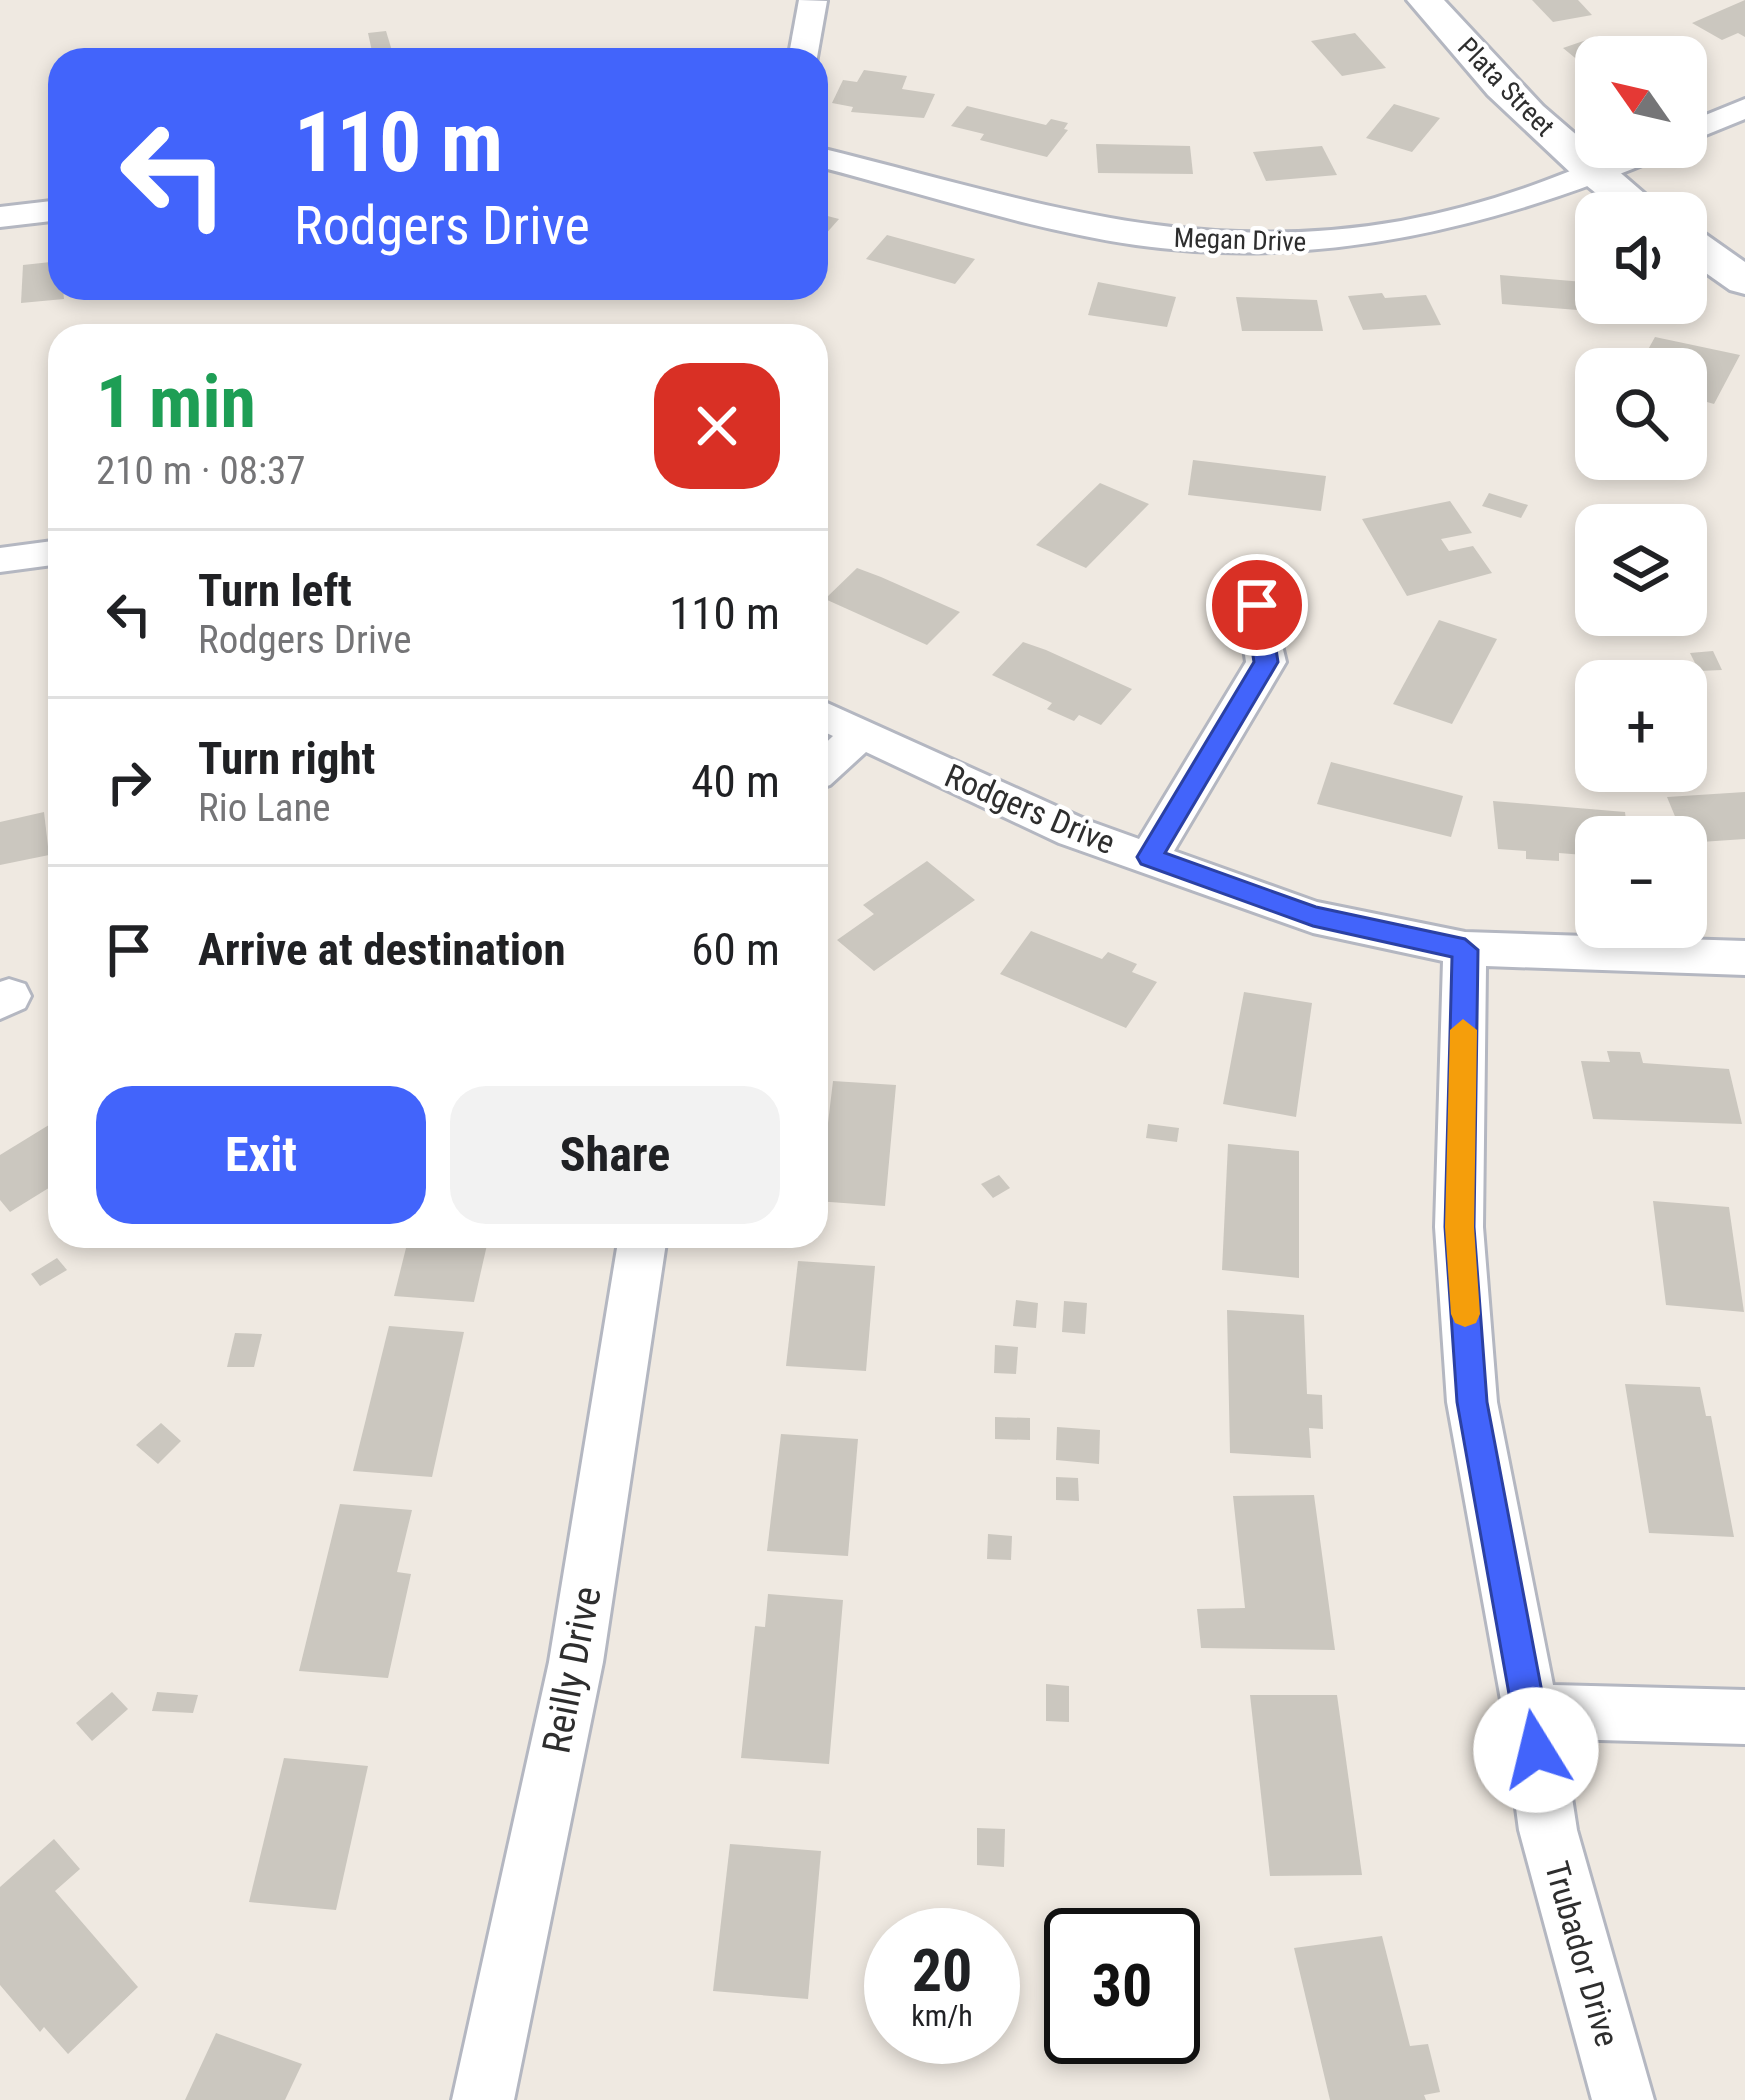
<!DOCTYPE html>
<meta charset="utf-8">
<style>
body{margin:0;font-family:"Roboto Condensed",sans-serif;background:#f2f2f2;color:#202124;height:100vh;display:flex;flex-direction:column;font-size:45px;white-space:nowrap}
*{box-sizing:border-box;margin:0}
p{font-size:39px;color:#757577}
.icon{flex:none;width:66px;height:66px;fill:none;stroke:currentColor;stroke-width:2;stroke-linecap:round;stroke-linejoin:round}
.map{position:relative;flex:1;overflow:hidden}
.panel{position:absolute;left:48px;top:324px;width:780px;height:924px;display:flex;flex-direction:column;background:#fff;border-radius:36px;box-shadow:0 6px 18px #0003}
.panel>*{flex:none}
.guide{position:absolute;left:48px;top:48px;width:780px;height:252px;border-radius:36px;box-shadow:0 6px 18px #0003;background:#4264fb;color:#fff;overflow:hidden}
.needle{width:78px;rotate:304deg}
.controls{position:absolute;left:1575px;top:36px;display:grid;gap:24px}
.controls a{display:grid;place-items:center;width:132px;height:132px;border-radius:24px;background:#fff;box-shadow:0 6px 18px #0003;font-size:60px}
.speed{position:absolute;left:864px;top:1908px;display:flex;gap:24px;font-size:60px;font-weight:700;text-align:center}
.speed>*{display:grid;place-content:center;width:156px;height:156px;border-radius:50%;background:#fff;box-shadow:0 6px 18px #0003;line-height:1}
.speed small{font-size:30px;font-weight:400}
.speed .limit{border:6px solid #111;border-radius:18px;background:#fff;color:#111}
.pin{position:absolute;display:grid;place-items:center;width:102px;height:102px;color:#fff;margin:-51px;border:6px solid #fff;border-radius:50%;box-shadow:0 3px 12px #0007}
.me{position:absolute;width:132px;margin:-66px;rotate:351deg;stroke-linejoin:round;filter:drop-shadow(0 0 9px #0008)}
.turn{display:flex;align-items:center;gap:42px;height:252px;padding:0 48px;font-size:54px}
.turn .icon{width:156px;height:156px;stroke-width:2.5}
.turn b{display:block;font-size:84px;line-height:102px}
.round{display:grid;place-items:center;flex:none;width:126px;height:126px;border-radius:36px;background:#f2f2f2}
.head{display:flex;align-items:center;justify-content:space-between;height:204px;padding:0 48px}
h1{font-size:72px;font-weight:700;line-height:90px;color:#1e9e55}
.primary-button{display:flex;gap:24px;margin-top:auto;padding:24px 48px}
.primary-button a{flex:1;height:138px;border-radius:36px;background:#4264fb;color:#fff;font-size:48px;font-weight:700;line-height:138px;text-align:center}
.primary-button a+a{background:#f2f2f2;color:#202124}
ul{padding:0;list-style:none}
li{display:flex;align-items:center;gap:36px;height:168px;padding:0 48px;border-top:3px solid #e0e0e0}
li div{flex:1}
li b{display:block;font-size:45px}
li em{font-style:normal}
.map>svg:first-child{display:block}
</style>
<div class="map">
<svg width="1745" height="2100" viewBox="0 0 1745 2100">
<rect width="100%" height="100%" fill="#efe9e1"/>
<g fill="#cbc7bf">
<path d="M1532,0h46l14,15 -39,7z"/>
<path d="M1745,0v37l-7,-4 -16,7 -30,-17z"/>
<path d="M386,31l7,23 -20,2 -5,-23z"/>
<path d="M1355,33l31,35 -44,8 -31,-35z"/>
<path d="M1598,36l32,21h-34v18l-33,-27z"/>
<path d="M864,70l43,6 -5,13 33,5 -11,24 -73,-6 2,-5 -21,-4 11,-23 14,2z"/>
<path d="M1394,104l46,14 -28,34 -46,-14z"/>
<path d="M967,106l79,19 5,-6 17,4 -4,6 4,1 -21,27 -67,-17 4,-6 -33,-8z"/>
<path d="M1096,144l94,2 3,28 -95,-1z"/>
<path d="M1322,146l15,29 -71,6 -13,-29z"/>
<path d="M816,213l23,6 -23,26z"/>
<path d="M887,235l88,24 -20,25 -89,-25z"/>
<path d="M60,261l4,38 -43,4 2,-38z"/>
<path d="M1500,275l96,8v20h6l1,9 -101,-8z"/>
<path d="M1098,282l78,15 -9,30 -79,-12z"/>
<path d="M1382,293l3,5 41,-3 15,30 -78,5 -15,-34z"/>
<path d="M1236,297l81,3 6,31h-81z"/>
<path d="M1655,337l85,18 -26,49 -28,-8v-27l-46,-5z"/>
<path d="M1193,460l133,16 -5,35 -133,-16z"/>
<path d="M1100,483l49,21 -63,64 -50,-23z"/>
<path d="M1489,493l39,12 -7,13 -39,-12z"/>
<path d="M1450,501l22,32 -31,6 8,12 24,-5 19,27 -85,23 -45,-77z"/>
<path d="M857,568l24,9 79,35 -33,33 -102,-46z"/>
<path d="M1439,620l58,19 -45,85 -59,-20z"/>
<path d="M1023,642l23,8 86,39 -31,36 -22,-10 -5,6 -27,-12 5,-6 -60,-28z"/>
<path d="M1713,651l9,19 -23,1 -9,-18z"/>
<path d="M1331,762l132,34 -12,41 -134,-33z"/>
<path d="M1745,792v47l-59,4 -19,-46z"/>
<path d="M1493,801l132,11 3,25h-32v19l-37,-3v8l-33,-2v-8l-28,-2z"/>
<path d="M44,812l5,43 -49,10v-43z"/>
<path d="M927,861l48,39 -101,71 -37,-31 37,-26 -11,-9z"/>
<path d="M1031,931l71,28 6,-7 29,12 -5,8 25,10 -31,46 -126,-54z"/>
<path d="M1244,992l68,11 -16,114 -73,-13z"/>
<path d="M1607,1051l33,1 3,11 86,6 13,55 -149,-5 -12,-58 29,1z"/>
<path d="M833,1081l63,4 -11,121 -69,-5v-79l12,1z"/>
<path d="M57,1120l3,61 -50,31 -10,-12v-45z"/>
<path d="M1148,1124l31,4 -2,14 -31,-4z"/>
<path d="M1228,1144l71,7v127l-77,-8z"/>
<path d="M999,1175l11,13 -17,10 -12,-14z"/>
<path d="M1653,1201l76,6 15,105 -78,-7z"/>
<path d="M409,1236h80l-15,66 -80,-6z"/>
<path d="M57,1258l10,12 -27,16 -9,-12z"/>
<path d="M798,1261l77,5 -9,105 -80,-5z"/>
<path d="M1016,1300l22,3 -2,25 -23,-2z"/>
<path d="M1064,1301l23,2 -2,31 -23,-2z"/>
<path d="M1227,1310l77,5 3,79 15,1 1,34 -14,-1 2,30 -81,-5z"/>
<path d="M389,1326l75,6 -32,145 -79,-6z"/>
<path d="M235,1333l27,1 -8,33h-27z"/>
<path d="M995,1345l23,2 -2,27 -22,-1z"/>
<path d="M1625,1384l75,3 6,29h5l23,121 -85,-4z"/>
<path d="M995,1417l35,1v22l-35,-1z"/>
<path d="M161,1423l20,18 -23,23 -22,-19z"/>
<path d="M1057,1427l43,3 -1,34 -43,-4z"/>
<path d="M781,1434l77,5 -10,117 -81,-5z"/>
<path d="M1056,1477l22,1 1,23 -23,-1z"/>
<path d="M1314,1495l21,155 -134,-2 -4,-39 48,-1 -12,-112z"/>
<path d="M340,1504l72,6 -15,62 14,2 -23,104 -89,-7z"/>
<path d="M988,1534l24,2 -1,24 -24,-1z"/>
<path d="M768,1594l75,6 -14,164 -88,-6 14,-132 10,1z"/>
<path d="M1046,1684l23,2v36l-23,-1z"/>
<path d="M112,1692l16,17 -36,32 -16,-18z"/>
<path d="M157,1692l41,3 -5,18 -41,-2z"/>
<path d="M1250,1695h87l25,180 -92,1z"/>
<path d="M284,1758l84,8 -32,144 -87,-8z"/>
<path d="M977,1828l28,1 -1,38 -27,-2z"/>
<path d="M54,1839l26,30 -25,22 83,96 -70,67 -24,-27 -4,5 -40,-47v-98z"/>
<path d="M730,1844l91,7 -13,148 -95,-8z"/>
<path d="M1382,1936l28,110 18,-2 12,48 -16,3 2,5h-96l-36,-152z"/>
<path d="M216,2033l86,31 -17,36h-100z"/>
</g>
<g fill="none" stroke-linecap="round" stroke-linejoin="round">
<g stroke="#b4b7c1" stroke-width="6">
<g id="minor">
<path d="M799,0l28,1 -11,62 -28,-3z"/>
<path d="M1745,99v20l-59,24v-20z"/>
<path d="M816,147c205,50 370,112 585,74 42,-8 84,-19 124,-33 53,-18 92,-41 149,-41l-5,7c-170,72 -347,117 -533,91 -109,-16 -214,-52 -320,-79z"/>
<path d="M60,200v20l-60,7v-20z"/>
<path d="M60,540v24l-60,8v-24z"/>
<path d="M1257,592l13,4 16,66 -112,189 143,51 148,30 280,9v34l-259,-9 -3,261 14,175 56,283 192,5v54l-182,-5 14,91 77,270h-62l-73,-270 -16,-119 -56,-309 -12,-175 8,-266 -130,-28 -254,-90 -193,-91 -36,33 -14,5v-38l17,-16 -17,-8v-30l273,123 50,18 107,-177 -8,-57 6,-9z"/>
<path d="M9,979l16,5 6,12 -6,12 -25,11v-37z"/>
<path d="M619,1236h48l-64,426 -89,438h-62l97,-438z"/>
</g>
</g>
<g stroke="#b4b7c1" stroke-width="6">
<g id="tertiary">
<path d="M1407,0h37l99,106 124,107h-46l-49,-39 -84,-79z"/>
<path d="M1686,228l15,3 44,31v32l-15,-4 -44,-31z"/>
</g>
</g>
<use href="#minor" fill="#fff" fill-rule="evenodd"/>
<use href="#tertiary" fill="#fff" fill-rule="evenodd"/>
</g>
<path fill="#4264fb" stroke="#2b41a3" stroke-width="3" d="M1257,598l12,7 9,57 -113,191 151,54 149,32 13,11 -4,277 13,175 66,348 -5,12 -12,5 -12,-5 -5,-12 -62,-348 -12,-175 7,-270 -139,-31 -172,-62 -4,-7 117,-195 -9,-57z"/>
<path fill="#f59e0b" d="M1463,1019l14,11 -3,197 6,87 -4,9 -11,4 -10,-4 -4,-9 -6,-87 5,-197z"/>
<g text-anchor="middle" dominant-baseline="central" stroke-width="9" stroke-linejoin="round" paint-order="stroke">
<g font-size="27" fill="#2e2e2e" stroke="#fff">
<text transform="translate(1506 87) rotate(46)">Plata Street</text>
<text transform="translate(1240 240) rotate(2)">Megan Drive</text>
</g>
<g font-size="33" fill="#2e2e2e" stroke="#fff">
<text transform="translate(1030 809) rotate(23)">Rodgers Drive</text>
<text transform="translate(1582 1954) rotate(74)">Trubador Drive</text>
</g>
<g font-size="39" fill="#2e2e2e" stroke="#fff">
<text transform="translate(572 1670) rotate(-79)">Reilly Drive</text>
</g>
</g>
</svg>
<div class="controls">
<a><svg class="needle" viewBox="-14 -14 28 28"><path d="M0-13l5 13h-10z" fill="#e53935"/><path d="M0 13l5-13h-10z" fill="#757577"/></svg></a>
<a><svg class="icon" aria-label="sound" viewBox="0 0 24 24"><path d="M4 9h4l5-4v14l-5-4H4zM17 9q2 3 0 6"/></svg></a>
<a><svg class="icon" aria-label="search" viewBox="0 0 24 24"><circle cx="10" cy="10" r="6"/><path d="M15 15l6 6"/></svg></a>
<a><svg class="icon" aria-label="layers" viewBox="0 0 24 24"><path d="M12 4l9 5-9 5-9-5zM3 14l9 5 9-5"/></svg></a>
<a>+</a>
<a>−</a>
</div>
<div class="speed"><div>20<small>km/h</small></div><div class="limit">30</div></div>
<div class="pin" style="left:1257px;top:605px;background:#d93025"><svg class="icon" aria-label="arrive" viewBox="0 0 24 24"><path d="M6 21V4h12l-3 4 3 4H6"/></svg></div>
<svg class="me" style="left:1536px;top:1750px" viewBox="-20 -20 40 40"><circle r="19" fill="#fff"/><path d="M0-13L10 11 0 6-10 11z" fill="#4264fb"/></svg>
<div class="guide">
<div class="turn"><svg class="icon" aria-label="left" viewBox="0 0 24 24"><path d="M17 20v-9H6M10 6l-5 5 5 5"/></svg><div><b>110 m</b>Rodgers Drive</div></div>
</div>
<section class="panel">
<div class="head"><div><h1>1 min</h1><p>210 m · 08:37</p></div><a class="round" style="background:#d93025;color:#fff"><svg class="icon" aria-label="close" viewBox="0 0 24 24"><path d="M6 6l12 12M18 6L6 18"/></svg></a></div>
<ul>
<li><svg class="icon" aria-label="left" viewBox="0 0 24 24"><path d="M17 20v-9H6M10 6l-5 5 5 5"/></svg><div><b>Turn left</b><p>Rodgers Drive</p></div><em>110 m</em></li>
<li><svg class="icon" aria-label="right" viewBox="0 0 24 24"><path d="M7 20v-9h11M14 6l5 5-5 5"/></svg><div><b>Turn right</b><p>Rio Lane</p></div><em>40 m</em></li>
<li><svg class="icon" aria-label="arrive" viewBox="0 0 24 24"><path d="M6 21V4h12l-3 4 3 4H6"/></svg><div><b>Arrive at destination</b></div><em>60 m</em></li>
</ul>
<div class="primary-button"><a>Exit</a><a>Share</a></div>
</section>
</div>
